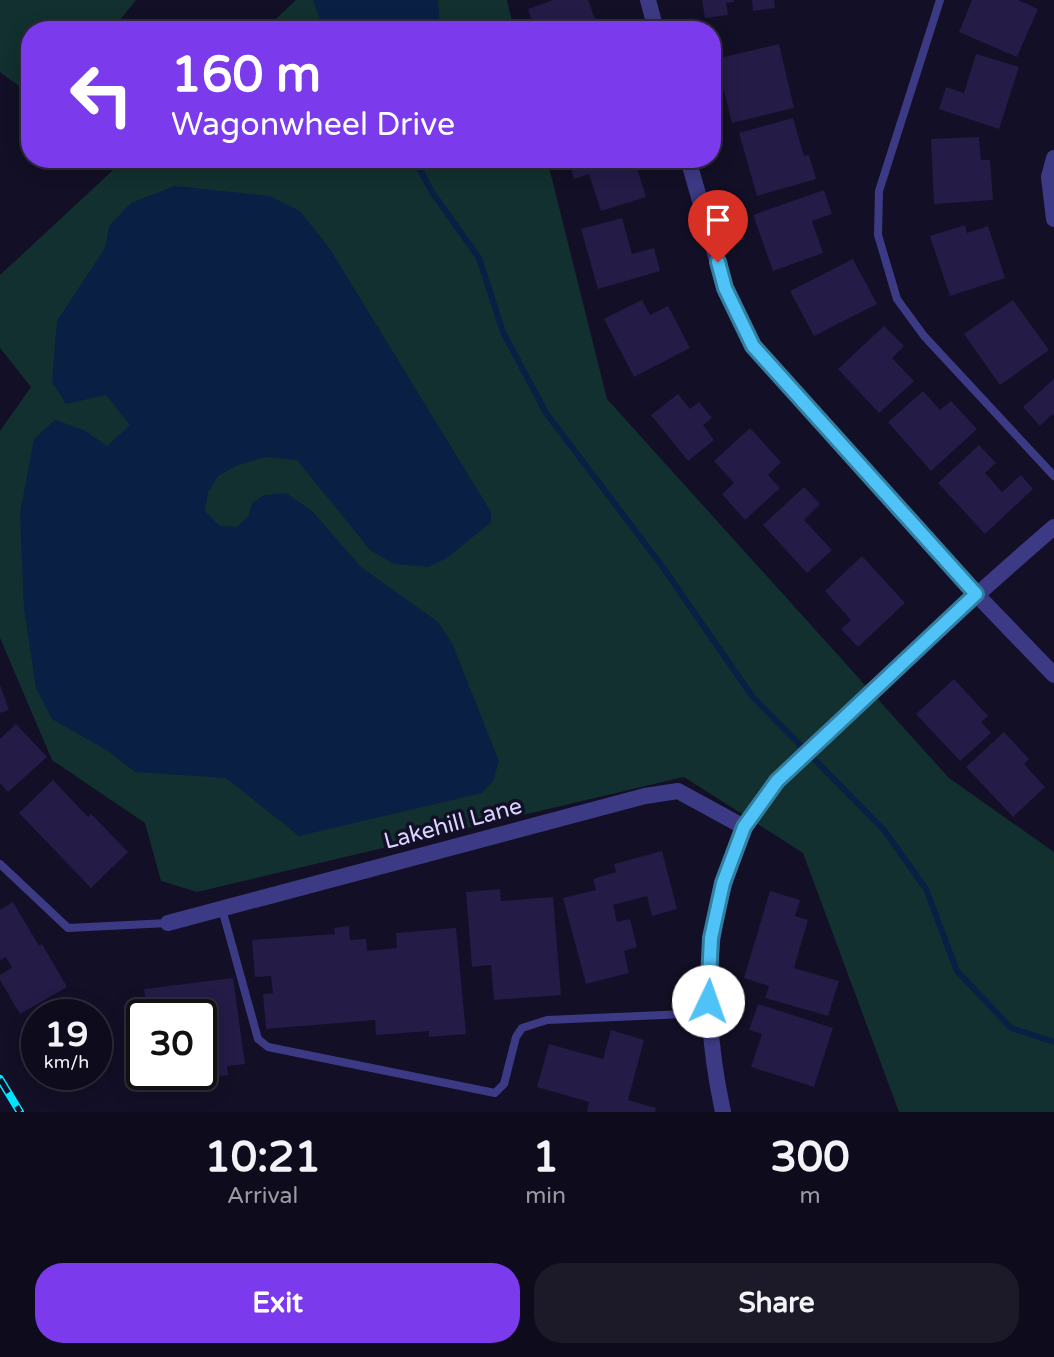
<!DOCTYPE html>
<style>
body{margin:0;font-family:"Varela Round",sans-serif;background:#1c1929;color:#f1f3f6;height:100vh;display:flex;flex-direction:column;font-size:26px;white-space:nowrap}
*{box-sizing:border-box;margin:0}
p{font-size:23px;color:#9b9ba3}
.icon{flex:none;width:38px;height:38px;fill:none;stroke:currentColor;stroke-width:2;stroke-linecap:round;stroke-linejoin:round}
.map{position:relative;height:1112px;overflow:hidden}
.drawer{display:flex;flex-direction:column;background:#0e0b1c;flex:1}
.drawer>*{flex:none}
.banner{position:absolute;left:21px;top:21px;width:700px;height:147px;border-radius:28px;box-shadow:0 4px 18px #0003,0 0 0 2px #2e2b3b;background:#7c3aed;color:#fff;overflow:hidden}
.speed{position:absolute;left:21px;top:999px;display:flex;gap:14px;font-size:35px;font-weight:700;text-align:center}
.speed>*{display:grid;place-content:center;width:91px;height:91px;border-radius:50%;background:#0e0b1c;box-shadow:0 4px 18px #0003,0 0 0 2px #2e2b3b;line-height:1}
.speed small{font-size:18px;font-weight:400}
.speed .limit{border:4px solid #111;border-radius:10px;background:#fff;color:#111}
.pin{position:absolute;display:grid;place-items:center;width:60px;height:60px;color:#fff;margin:-72px -30px;border-radius:50% 50% 50% 0;rotate:-45deg;box-shadow:0 0 7px #0007}
.pin .icon{rotate:45deg}
.me{position:absolute;width:77px;margin:-38px;rotate:3deg;stroke-linejoin:round;filter:drop-shadow(0 0 5px #0008)}
.turn{display:flex;align-items:center;gap:24px;height:147px;padding:0 35px;font-size:32px}
.turn .icon{width:91px;height:91px;stroke-width:2.5}
.turn b{display:block;font-size:49px;line-height:60px}
.eta{display:flex;justify-content:space-evenly;align-items:center;height:119px;text-align:center}
.eta b{font-size:42px;font-weight:700;line-height:49px}
.primary-button{display:flex;gap:14px;margin-top:auto;padding:14px 35px}
.primary-button a{flex:1;height:80px;border-radius:28px;background:#7c3aed;color:#fff;font-size:28px;font-weight:700;line-height:80px;text-align:center}
.primary-button a+a{background:#1c1929;color:#f1f3f6}
.map>svg:first-child{display:block}
</style>
<div class="map">
<svg width="1054" height="1112" viewBox="0 0 1054 1112">
<rect width="100%" height="100%" fill="#130f26"/>
<g fill="#12302f">
<path d="M0,0h136l-24,30h-82v64l-30,-22z"/>
<path d="M296,0h211l7,30h-250z"/>
<path d="M125,159h422l60,240 342,379 105,74v260h-155l-96,-259 -119,-76 -487,115 -36,-11 -16,-58 -93,-63 -52,-122v-207l31,-44 -31,-39v-73z"/>
</g>
<g fill="#0a1f44">
<path d="M313,0h125l2,30h-116z"/>
<path d="M175,186l95,10 30,15 30,38 161,263v10l-44,36 -19,9 -33,-3 -24,-13 -74,-91 -32,-3 -29,9 -18,10 -10,16 -3,19 15,15 17,1 12,-12 3,-12 12,-8 22,-2 26,18 49,56 77,55 14,21 47,118 -6,20 -11,12 -183,43 -73,-58 -91,-6 -27,-21 -56,-32 -16,-31 -12,-80 -4,-95 14,-74 21,-19 29,10 23,16 23,-21 -24,-30 -40,9 -14,-22 5,-61 48,-73 4,-22 22,-23z"/>
</g>
<g fill="none" stroke-linecap="round" stroke-linejoin="round">
<path stroke="#0a1f44" stroke-width="6" d="M414,159l18,33 47,66 24,74 43,81 116,153 90,130 132,134 42,59 31,82 54,57 43,14"/>
</g>
<g fill="#241b47">
<path d="M553,0h35l11,30h-64l-7,-21z"/>
<path d="M702,0h32v2l-8,1 2,12 -23,3z"/>
<path d="M752,0h22l1,8 -22,3z"/>
<path d="M972,0h46l20,9 -21,48 -58,-25z"/>
<path d="M779,44l15,64 -62,15 -16,-64z"/>
<path d="M976,54l43,13 -20,62 -60,-20 7,-22 18,6z"/>
<path d="M793,118l11,38 5,-1 7,24 -59,17 -18,-63z"/>
<path d="M979,137l2,23h9l3,40 -59,4 -3,-65z"/>
<path d="M568,159h66l12,38 -45,14 -12,-37 -15,5z"/>
<path d="M824,190l8,24 -20,7 11,32 -50,18 -20,-56z"/>
<path d="M622,218l10,36 22,-6 6,23 -62,18 -17,-60z"/>
<path d="M965,225l2,8 21,-7 17,52 -55,18 -20,-60z"/>
<path d="M853,259l24,45 -63,32 -24,-45z"/>
<path d="M642,300l8,15 18,-9 22,42 -56,29 -30,-58z"/>
<path d="M1013,300l36,50 -49,35 -36,-51z"/>
<path d="M884,326l20,20 -12,12 22,23 -35,32 -41,-44z"/>
<path d="M1054,379v37l-2,-2 -12,12 -17,-19z"/>
<path d="M923,391l17,19 11,-9 26,28 -46,42 -43,-49z"/>
<path d="M678,394l12,15 9,-7 13,16 -9,7 11,15 -26,21 -37,-46z"/>
<path d="M750,428l31,34 -13,13 12,13 -35,32 -23,-26 12,-11 -20,-22z"/>
<path d="M979,445l17,18 -11,10 17,19 19,-17 12,14 -48,45 -47,-51z"/>
<path d="M804,487l16,17 -16,16 28,30 -25,23 -44,-48z"/>
<path d="M862,556l43,47 -47,44 -17,-18 10,-9 -26,-29z"/>
<path d="M954,679l34,37 -7,6 10,11 -31,28 -44,-47z"/>
<path d="M0,685l9,25 -9,3z"/>
<path d="M16,724l31,33 -39,35 -8,-9v-44z"/>
<path d="M1004,732l25,27 -5,5 21,23 -32,30 -47,-50z"/>
<path d="M53,780l35,37 3,-3 37,38 -37,36 -72,-75z"/>
<path d="M662,851l15,58 -25,7 -5,-20 -34,9 4,17 13,-3 7,28 -13,4 5,22 -43,11 -23,-86 33,-8 -3,-11 23,-7 -2,-8z"/>
<path d="M500,889l1,12 52,-4 8,98 -67,5 -3,-35 -19,2 -6,-75z"/>
<path d="M770,891l30,9 -5,16 13,4 -14,48 45,13 -11,35 -63,-18 4,-12 -25,-8z"/>
<path d="M13,902l26,44 3,-2 25,43 -47,27 -20,-34v-5l12,-7 -6,-11 -6,3v-50z"/>
<path d="M349,926l1,14 16,-1 1,12 30,-3 -1,-15 60,-5 10,106 -37,3v-6l-53,4 -1,-15 -109,9 -3,-35 10,-1 -2,-17 -16,1 -3,-37 83,-6 -1,-6z"/>
<path d="M233,978l12,86 -18,2 1,9 -16,2 -1,-3 -10,2v-61h-53l-4,-26z"/>
<path d="M758,1004l75,24 -19,59 -63,-20 11,-33 -13,-4z"/>
<path d="M611,1030l33,10 -16,60 28,8 -1,4h-68l2,-10 -52,-15 12,-43 54,15z"/>
<path d="M156,1074h40v2l-39,5z"/>
</g>
<g fill="none" stroke-linecap="round" stroke-linejoin="round">
<g stroke="#3d3a85" stroke-width="8">
<path d="M940,0l-61,191 -1,44 19,64 27,37 130,140"/>
<path d="M0,864l68,64 100,-5"/>
<path d="M222,909l36,130 10,8 227,46 9,-9 12,-47 6,-9 25,-8 162,-7"/>
</g>
<g stroke="#3d3a85" stroke-width="16">
<path d="M648,0l8,30"/>
<path d="M1054,158l-5,19 5,42"/>
<path d="M688,159l37,129 28,58 223,248 78,81"/>
<path d="M168,923l477,-127 33,-5 66,36"/>
<path d="M723,1112c-18,-84 -22,-169 9,-251 4,-12 7,-25 13,-35 28,-49 75,-86 116,-124 63,-60 127,-118 193,-175"/>
</g>
<g stroke="#00e5ff" stroke-width="8">
<path id="rail" d="M0,1079l20,33"/>
</g>
<use href="#rail" stroke="#130f26" stroke-width="5" stroke-dasharray="16" stroke-linecap="butt"/>
</g>
<g fill="none" stroke-linecap="round" stroke-linejoin="round">
<g stroke="#337fa1" stroke-width="18">
<path id="route" d="M708,1001l3,-63 12,-55 21,-56 33,-46 199,-187 -223,-248 -28,-58 -7,-26"/>
</g>
<use href="#route" stroke="#4fc3f7" stroke-width="12"/>
</g>
<g text-anchor="middle" dominant-baseline="central" stroke-width="7" stroke-linejoin="round" paint-order="stroke">
<g font-size="23" fill="#d9d4ff" stroke="#130f26">
<text transform="translate(453 824) rotate(-15)">Lakehill Lane</text>
</g>
</g>
</svg>
<div class="speed"><div>19<small>km/h</small></div><div class="limit">30</div></div>
<div class="pin" style="left:718px;top:262px;background:#d93025"><svg class="icon" aria-label="arrive" viewBox="0 0 24 24"><path d="M6 21V4h12l-3 4 3 4H6"/></svg></div>
<svg class="me" style="left:708px;top:1001px" viewBox="-20 -20 40 40"><circle r="19" fill="#fff"/><path d="M0-13L10 11 0 6-10 11z" fill="#4fc3f7"/></svg>
<div class="banner">
<div class="turn"><svg class="icon" aria-label="left" viewBox="0 0 24 24"><path d="M17 20v-9H6M10 6l-5 5 5 5"/></svg><div><b>160 m</b>Wagonwheel Drive</div></div>
</div>
</div>
<section class="drawer">
<div class="eta">
<div><b>10:21</b><p>Arrival</p></div>
<div><b>1</b><p>min</p></div>
<div><b>300</b><p>m</p></div>
</div>
<div class="primary-button"><a>Exit</a><a>Share</a></div>
</section>
